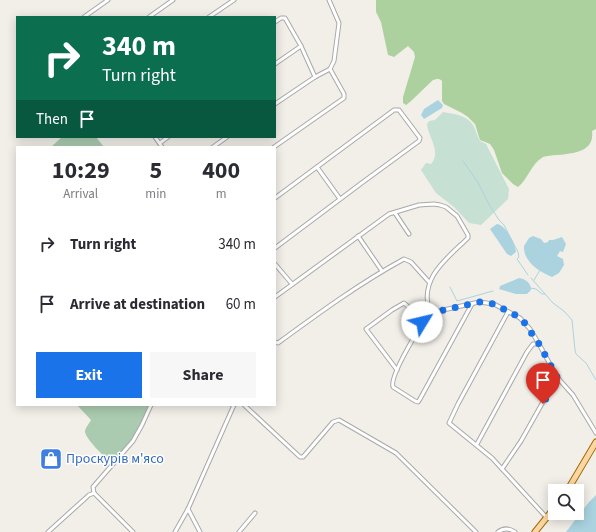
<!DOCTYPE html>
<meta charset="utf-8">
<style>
body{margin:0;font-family:"Source Sans 3",sans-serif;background:#f7f7f7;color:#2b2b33;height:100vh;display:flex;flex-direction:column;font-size:15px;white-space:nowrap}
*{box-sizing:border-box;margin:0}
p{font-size:13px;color:#7c7c81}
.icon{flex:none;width:22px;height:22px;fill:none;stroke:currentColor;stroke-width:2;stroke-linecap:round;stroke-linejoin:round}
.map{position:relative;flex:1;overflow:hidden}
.sheet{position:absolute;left:16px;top:146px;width:260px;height:260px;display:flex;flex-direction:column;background:#fff;border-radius:0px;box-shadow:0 2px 10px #0003}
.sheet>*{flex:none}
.hud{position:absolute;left:16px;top:16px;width:260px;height:122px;border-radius:0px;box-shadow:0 2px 10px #0003;background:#0b6e4f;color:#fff;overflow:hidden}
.fabs{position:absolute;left:548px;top:484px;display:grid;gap:8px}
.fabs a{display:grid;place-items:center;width:36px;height:36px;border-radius:0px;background:#fff;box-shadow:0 2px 10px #0003;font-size:20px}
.pin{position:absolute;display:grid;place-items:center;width:34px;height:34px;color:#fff;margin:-41px -17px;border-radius:50% 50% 50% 0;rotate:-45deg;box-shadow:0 0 4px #0007}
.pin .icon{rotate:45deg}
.me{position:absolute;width:44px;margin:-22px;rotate:54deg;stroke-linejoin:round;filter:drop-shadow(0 0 3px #0008)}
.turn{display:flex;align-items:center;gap:14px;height:84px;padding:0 20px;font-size:18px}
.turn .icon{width:52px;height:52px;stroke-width:2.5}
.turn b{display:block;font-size:28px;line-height:34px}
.then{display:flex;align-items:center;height:38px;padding:0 20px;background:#0003;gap:8px;font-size:15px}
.eta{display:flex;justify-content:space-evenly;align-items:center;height:68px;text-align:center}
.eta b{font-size:24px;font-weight:700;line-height:28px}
.cta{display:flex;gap:8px;margin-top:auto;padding:8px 20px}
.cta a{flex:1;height:46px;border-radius:0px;background:#1a73e8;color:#fff;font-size:16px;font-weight:700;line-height:46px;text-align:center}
.cta a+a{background:#f7f7f7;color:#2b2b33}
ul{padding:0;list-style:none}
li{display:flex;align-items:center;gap:12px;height:60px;padding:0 20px}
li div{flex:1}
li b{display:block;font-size:15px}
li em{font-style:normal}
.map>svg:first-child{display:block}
</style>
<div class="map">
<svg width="596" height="532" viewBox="0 0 596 532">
<rect width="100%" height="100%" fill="#f2efe9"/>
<path fill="#add19e" d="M376,0h220v129l-4,2c4,27 -33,22 -49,26 -12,7 -15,22 -25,30l-5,-3 -11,-11 -8,-23 -4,-6 -10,-4 -5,-16 -7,-7 -6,-4 -18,-9 -2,-3v-20c-3,-3 -5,-2 -9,-1l-23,22 -4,3 -3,-2v-6l12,-40 -1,-5 -6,-6 -14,11 -6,-2 -7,-33 -5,-10z"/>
<path fill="#c6e0d4" d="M443,112c10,2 24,3 30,13 3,5 4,11 7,16l6,3 23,45 -1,10 -27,26 -12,-2 -15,-16 -18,-14 -15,-23 5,-7 5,1c11,-12 -3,-27 -4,-40l2,-3 6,-1z"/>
<g fill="#aacbaf">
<path d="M62,137h34l8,10h-53z"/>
<path d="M77,405h74l-14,30 -24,30c-7,-7 -26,-24 -28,-33 0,-4 4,-8 6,-12z"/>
</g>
<g fill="#aad3df">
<path d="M438,100l5,5 -1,3 -18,11 -3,-4 3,-6z"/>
<path d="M497,224c9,1 18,20 19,28l-5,4 -4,-2 -17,-25z"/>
<path d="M533,236l8,3 3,4 4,-1 1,-2h4l9,-3 4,7 -3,8 -3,-1 -3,5 6,3 1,6 -5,8 -7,4c-12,-5 -29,-15 -28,-31l5,-8z"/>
<path d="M519,278c7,1 12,5 12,12l-4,4h-11l-17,-5 1,-3z"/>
<path d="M596,495v37h-30l23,-30z"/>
</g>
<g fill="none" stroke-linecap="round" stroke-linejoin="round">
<g stroke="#aad3df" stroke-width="1">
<path d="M463,161l14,20 13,25 9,14 5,5 14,27 1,5 -2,2 11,16"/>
<path d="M531,278l22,25 12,9 7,8 3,30 1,4 10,9 10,17"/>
<path d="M534,280l6,-10"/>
<path d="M450,287l7,14 36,-10"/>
<path d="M530,288l6,1 6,5h3"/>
</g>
<g stroke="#a9a9a9" stroke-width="5">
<g id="street">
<path d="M84,17l24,-17"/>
<path d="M149,17l24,-17"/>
<path d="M209,17l25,-17"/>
<path d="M275,22l6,-4h4l16,28 14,31"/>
<path d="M275,64l26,-18"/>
<path d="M275,104l40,-27 15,-8 4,-8 5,-38 -10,-23"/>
<path d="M155,137l7,10"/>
<path d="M160,143l8,-6"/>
<path d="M213,147l14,-10"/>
<path d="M274,147l70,-49v-4l-14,-25"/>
<path d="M317,167l23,32"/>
<path d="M275,198l119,-88h5l21,28 -1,3 -56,41 -88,66"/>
<path d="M395,213l14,21"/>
<path d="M358,236l24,35"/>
<path d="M275,264l17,20"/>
<path d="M275,297l114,-83 30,-9 15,-1 6,1 6,2 11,9 11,19v3c-22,21 -50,41 -38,75l49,-11 15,2 26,14 10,11 9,15 18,33 16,18 23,38"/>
<path d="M508,312l-50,92 -9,19 43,35 55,60"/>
<path d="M430,313c-8,10 -41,63 -37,74l22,14 3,1 2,-3 52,-95"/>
<path d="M275,342l3,1c41,-30 82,-60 126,-84l7,3 18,20"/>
<path d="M397,370l-31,-41 26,-19 12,-7c7,5 13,17 23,12"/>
<path d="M244,405l56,52h3l30,-35 6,-2 57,33 80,79"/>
<path d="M477,444l50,-92 6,-8h6"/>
<path d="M502,469l19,-28 36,-64"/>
<path d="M94,493l39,39"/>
<path d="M188,509l12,23"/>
<path d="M48,532l41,-37 5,-2 -1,-6 40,-46 9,-16 9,-20"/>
<path d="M175,532l13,-23 46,-104"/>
<path d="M239,532l16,-19"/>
<path d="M498,532c5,-4 11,-4 17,0"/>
</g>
</g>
<g stroke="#a06b00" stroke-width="7">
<g id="primary">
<path d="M567,491l29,-49"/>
<path d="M535,532l20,-25"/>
</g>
</g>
<use href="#street" stroke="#fff" stroke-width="3"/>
<use href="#primary" stroke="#fcd6a4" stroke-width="5"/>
</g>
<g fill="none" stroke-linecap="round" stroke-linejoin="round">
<path stroke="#1a73e8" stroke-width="7" stroke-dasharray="0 12.6" d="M422,322l8,-9 50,-11 14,2 21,11 9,7 15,22 18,33 -14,27"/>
</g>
<defs>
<g id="shop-square" transform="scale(1.15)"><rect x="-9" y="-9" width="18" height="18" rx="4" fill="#3f7fe0" stroke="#fff"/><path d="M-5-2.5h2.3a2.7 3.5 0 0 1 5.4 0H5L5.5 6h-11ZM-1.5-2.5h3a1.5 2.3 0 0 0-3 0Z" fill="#fff"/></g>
</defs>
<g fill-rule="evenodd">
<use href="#shop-square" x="51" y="459"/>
</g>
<g text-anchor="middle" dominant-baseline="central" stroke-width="3" stroke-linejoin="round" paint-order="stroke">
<g font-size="14" fill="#366cbe" stroke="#fff" text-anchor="start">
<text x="66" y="459">Проскурів м'ясо</text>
</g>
</g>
</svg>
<div class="fabs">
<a><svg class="icon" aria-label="search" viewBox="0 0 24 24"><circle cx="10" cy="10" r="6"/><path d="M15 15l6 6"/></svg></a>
</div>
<div class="pin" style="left:543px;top:404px;background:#d93025"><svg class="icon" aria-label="arrive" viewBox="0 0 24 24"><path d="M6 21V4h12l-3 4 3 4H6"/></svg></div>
<svg class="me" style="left:422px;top:322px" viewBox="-20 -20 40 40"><circle r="19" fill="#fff"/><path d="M0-13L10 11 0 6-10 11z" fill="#1a73e8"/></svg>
<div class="hud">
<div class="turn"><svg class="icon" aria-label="right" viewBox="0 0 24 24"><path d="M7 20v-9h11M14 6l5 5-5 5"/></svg><div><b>340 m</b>Turn right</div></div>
<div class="then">Then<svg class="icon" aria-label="arrive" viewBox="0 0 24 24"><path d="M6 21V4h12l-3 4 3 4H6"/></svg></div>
</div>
<section class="sheet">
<div class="eta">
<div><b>10:29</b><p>Arrival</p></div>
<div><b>5</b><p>min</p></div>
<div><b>400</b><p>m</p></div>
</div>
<ul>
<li><svg class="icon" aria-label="right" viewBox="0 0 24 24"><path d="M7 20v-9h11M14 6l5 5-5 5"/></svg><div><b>Turn right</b></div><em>340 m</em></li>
<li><svg class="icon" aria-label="arrive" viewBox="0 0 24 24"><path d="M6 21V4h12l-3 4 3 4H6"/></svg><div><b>Arrive at destination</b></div><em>60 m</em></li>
</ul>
<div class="cta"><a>Exit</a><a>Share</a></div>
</section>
</div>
